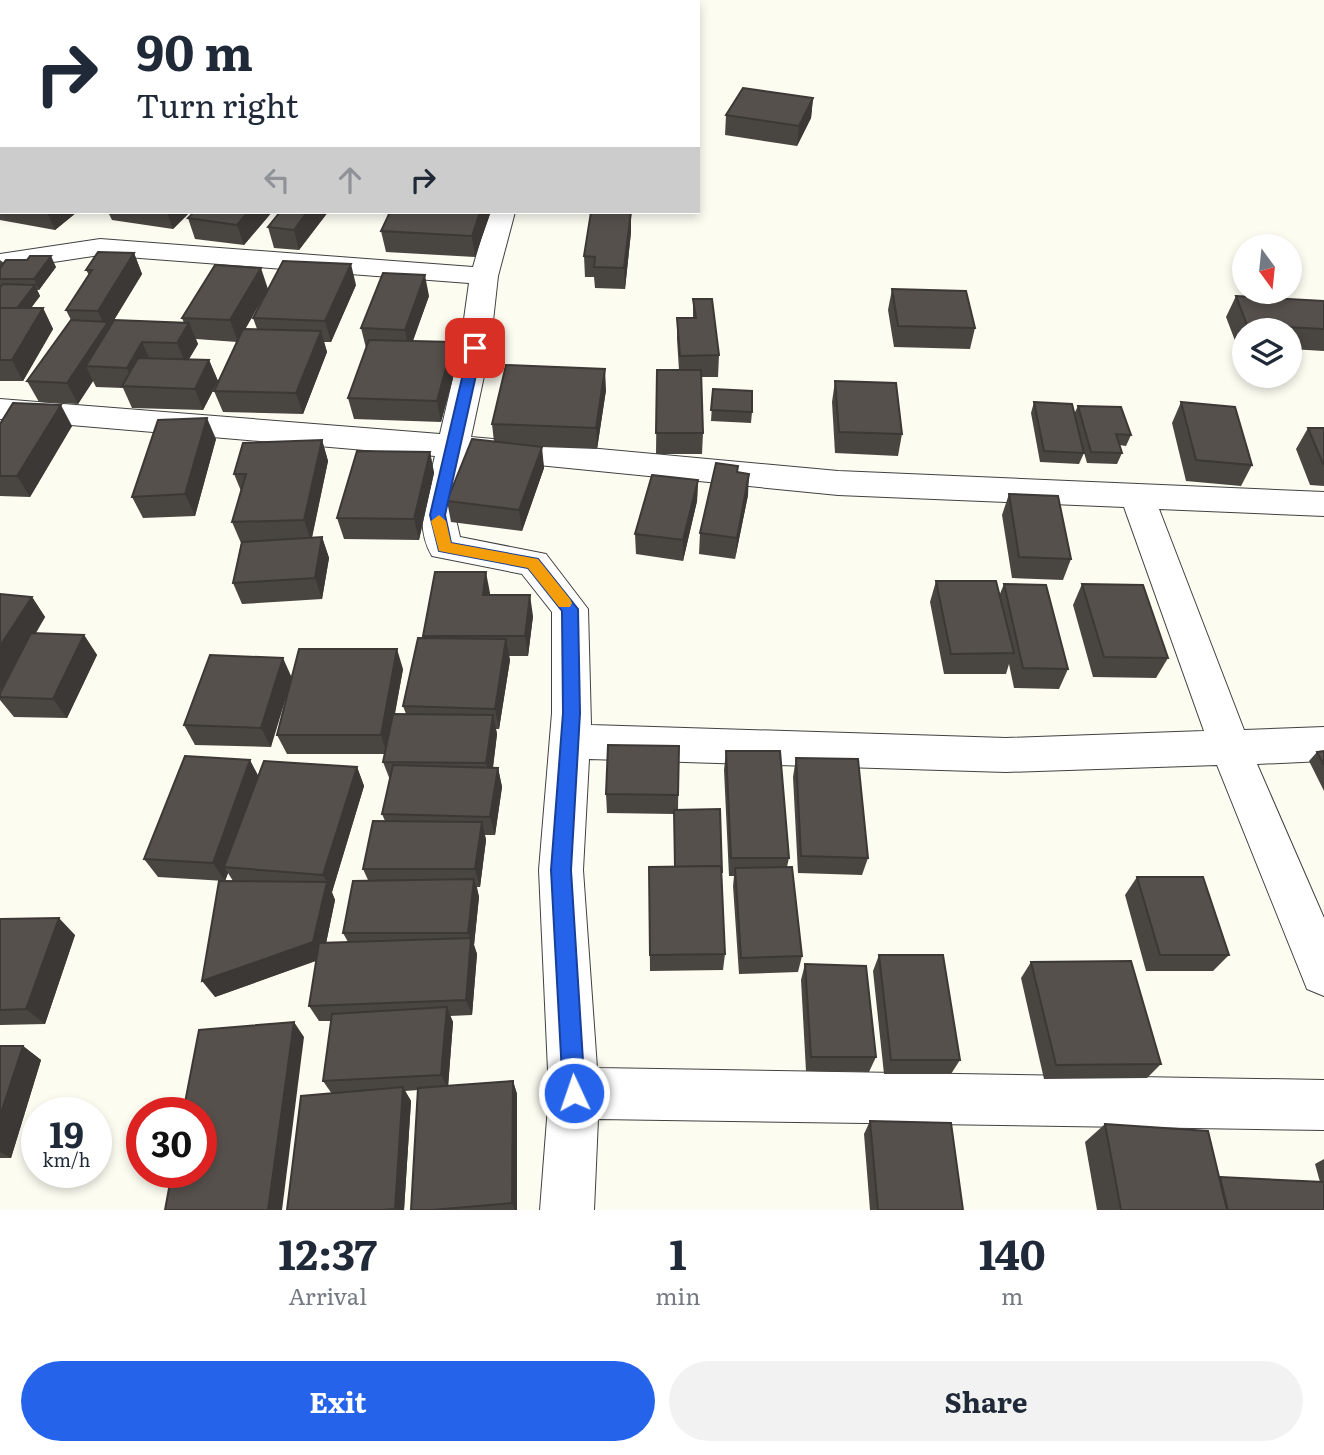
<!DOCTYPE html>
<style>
body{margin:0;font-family:Literata,serif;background:#f2f2f3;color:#1f2937;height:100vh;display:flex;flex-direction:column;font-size:26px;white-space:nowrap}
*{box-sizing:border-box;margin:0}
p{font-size:23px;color:#747a83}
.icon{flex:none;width:38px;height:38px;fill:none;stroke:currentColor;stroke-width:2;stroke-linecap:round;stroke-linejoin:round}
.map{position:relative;height:1210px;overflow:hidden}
.drawer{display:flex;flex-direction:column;background:#fff;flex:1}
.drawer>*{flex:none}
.guide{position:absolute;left:0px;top:0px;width:700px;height:214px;box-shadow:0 4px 10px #0003;background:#fff;color:#1f2937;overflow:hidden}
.needle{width:46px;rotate:165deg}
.fabs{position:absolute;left:1232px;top:234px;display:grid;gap:14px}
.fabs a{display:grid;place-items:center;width:70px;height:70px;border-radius:50%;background:#fff;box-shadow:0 4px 10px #0003;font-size:35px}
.speed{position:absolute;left:21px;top:1097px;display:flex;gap:14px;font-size:35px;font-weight:700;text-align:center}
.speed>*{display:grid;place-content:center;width:91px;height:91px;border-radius:50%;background:#fff;box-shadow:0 4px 10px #0003;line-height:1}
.speed small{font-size:18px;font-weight:400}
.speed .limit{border:10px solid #d22;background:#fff;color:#111}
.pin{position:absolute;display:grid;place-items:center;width:60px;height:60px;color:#fff;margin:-30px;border-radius:14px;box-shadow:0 4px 10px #0006}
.me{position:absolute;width:77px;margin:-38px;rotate:357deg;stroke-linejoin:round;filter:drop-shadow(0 0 5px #0008)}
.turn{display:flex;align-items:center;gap:24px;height:147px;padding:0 21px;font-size:32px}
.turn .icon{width:91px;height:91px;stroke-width:2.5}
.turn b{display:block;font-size:49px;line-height:60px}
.lanes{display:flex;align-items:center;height:66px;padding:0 21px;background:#0003;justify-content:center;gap:35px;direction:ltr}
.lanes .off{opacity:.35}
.eta{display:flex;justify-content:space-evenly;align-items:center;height:119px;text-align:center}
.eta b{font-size:42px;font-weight:700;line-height:49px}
.button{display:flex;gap:14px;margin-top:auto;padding:14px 21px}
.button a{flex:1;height:80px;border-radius:42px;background:#2563eb;color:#fff;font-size:28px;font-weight:700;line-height:80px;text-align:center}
.button a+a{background:#f2f2f3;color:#1f2937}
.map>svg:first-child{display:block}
</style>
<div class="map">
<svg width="1324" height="1210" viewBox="0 0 1324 1210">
<rect width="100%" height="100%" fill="#fdfcf1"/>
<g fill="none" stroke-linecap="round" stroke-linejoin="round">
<g stroke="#414141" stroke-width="2">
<g id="minor">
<path d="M352,0h20l-21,2z"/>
<rect x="588" y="0" width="20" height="2"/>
<path d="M0,172h2l-2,15z"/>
<path d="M489,212h26l-17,64 -8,72 -19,89 367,34 486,21v24l-165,-7 85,221 80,-3v34l-67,3 67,154v78l-17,-7 -90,-224 -211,7 -417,-13 -6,111 14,198 727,12v50l-726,-11 -4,91h-54l9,-117 -10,-223 13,-157v-101l-30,-38 -90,-18c-19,-32 -5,-67 3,-100l-435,-37v-20l440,35 20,-86 9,-65 -369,-28 -100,15v-16l100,-15 373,28zM467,458l371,37 286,12 80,224 -198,7 -415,-13 -3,-116 -42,-55 -86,-17 -5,-22z"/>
</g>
</g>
<use href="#minor" fill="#fff" fill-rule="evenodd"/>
</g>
<g fill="#494541">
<path d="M182,0h68l-2,2h-66z"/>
<path d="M254,0h77l7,2h-84z"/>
<path d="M618,0h57l-1,2h-56z"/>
<rect x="0" y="73" width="2" height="39"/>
<path d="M813,98l-2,20 -14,28 -72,-11 1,-20z"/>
<path d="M2,186v26h75l-22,18 -55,-10v-32z"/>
<path d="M108,212h82l-17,17 -61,-9z"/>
<path d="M272,212l-28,33 -49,-6 -7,-21z"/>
<path d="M328,212l-29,38 -25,-2 -6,-21z"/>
<path d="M490,214l-15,43 -89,-5 -5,-21z"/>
<path d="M631,232l-6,57 -30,-1 -1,-11h-9l-1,-21z"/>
<path d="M134,253l8,21 -28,46 70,3 -2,-5 86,-29 -23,40h12l-4,-11 103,-33 -25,57h-7l3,10 -24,62 -80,-2 -9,-21 23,-49 -41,-3 2,5 -9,15 20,1 9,21 -15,29 -71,-2 -9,-20 -27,-1 -3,-6 -15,23 -39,-2 -12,-21 44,-61 -5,-10 23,-35 -3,-5z"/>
<path d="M0,260l4,3 52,4 -17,23h-2l3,6 -9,12h12l10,21 -30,52h-23z"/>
<path d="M892,289l83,39 -5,21 -76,-2 -6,-37z"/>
<path d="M429,296l-16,45 44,22 -16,59 -87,-3 -6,-21 18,-50 -5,-20z"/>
<path d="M1236,296l88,5v50l-34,-2v-18h-46v15h-7l-11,-29z"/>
<path d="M693,299l26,56 -1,22h-17l2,56 -1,21h-46l1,-84h22l-2,-31v-21h16z"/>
<path d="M835,381l67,53 -4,22 -63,-3 -3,-51z"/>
<path d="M713,389l39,23 -1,11 -40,-2z"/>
<path d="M606,390l-9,59 -56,-2 3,21 -22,63 -71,-9 -4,-21 47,-59 -2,-18z"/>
<path d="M1034,402l40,12 4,-8 53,29 -5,11 -7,-1 3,8 -5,11 -30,-1 -4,-14 1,4 -5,11 -39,-2 -9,-49z"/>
<path d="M1181,402l71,63 -11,21 -55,-5 -14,-58z"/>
<path d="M0,424l72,2 -42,71 -30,-1z"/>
<path d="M1308,428h16v58l-14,-1 -14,-36z"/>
<path d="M216,439l-21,77 -52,2 -11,-21z"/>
<path d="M322,440l6,21 -16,77 10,-1 7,21 -7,41 -80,5 -9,-21 8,-40 -9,-21 9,-31 -7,-17z"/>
<path d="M430,452l4,21 -15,67 -75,-1 -7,-21z"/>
<path d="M738,466v6l10,23 -13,64 -36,-5 1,-21z"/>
<path d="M698,480l-1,21 -14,60 -47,-7 -1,-20z"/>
<path d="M1009,494l62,65 -8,21 -51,-2 -10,-63z"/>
<path d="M936,581l63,15 5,-12 64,85 -9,20 -45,-1 -5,-24 -3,10h-62l-14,-72z"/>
<path d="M1082,584l86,74 -12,20 -63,-1 -20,-72z"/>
<path d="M490,593l-1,2 44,21 -5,40h-19l1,4 -11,69h-3l1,5 -4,34h5l4,19 -7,48h-10l1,5 -6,47h-3l2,10 -5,48 3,9 -5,61 -22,1 3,6 -5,64 65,-5 4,13v116h-106l7,-120 -13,1 6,10 -7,109h-117l45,-116 -9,-13 8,-60h-12l-10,-15 7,-45 -101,36 18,-116 -5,-8 -3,8 -67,-4 -14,-18 114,-83 99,-9 7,19 -32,106 3,8 -9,43 22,-1 -5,-9 25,-53 -5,-11 22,-48 -3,-7 8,-34 -7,-18 2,-8h-98l-10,-19 126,-66 -8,45h11l-3,-8 21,-68 -1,-2z"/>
<path d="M0,594l32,3 13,20 -9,16 48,2 13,20 -30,63 -53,-1 -14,-17v-7l6,-12 -6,10z"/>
<path d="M283,658l-12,89 -76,-2 -11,-20z"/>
<path d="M679,746l-1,64 44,62v8l3,74 -2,16 -73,1 -1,-104h26l-1,-53 -67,-1 -1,-19z"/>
<path d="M726,751l63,107 -2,9 15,89 -4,16 -59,2 -6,-88 1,-10h-5l-5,-106z"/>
<path d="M1324,751v40l-15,-30 8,-9z"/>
<path d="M796,758l72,100 -6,17 -64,-2 -5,-96z"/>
<path d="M1137,877l92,78 -16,16h-67l-21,-76z"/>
<path d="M0,919l75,16 -30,89 -45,1z"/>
<path d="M879,955l81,105 -9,14h-67l-11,-103z"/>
<path d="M1031,962l130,102 -14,14 -103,1 -23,-101z"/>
<path d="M805,964l71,93 -7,15 -63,-1 -5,-91z"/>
<path d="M0,1046h23l18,14 -30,98h-11z"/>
<path d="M870,1121l93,89h-93l-6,-76z"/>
<path d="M1105,1124l114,53 101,5 -5,-18 9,-5v51h-227l-12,-68z"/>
</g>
<g fill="#3c3835">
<path d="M103,0h43v2h-42z"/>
<path d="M234,0h16l-2,2h-14z"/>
<rect x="0" y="15" width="2" height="10"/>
<path d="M813,98l-2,20 -14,28 2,-20z"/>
<path d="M47,212h30l-22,18z"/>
<path d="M167,212h23l-17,17z"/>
<path d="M248,212h24l-28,33 -7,-20z"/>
<path d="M307,212h21l-29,38 -5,-20z"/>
<path d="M480,212h10v2l-15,43 -3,-21z"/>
<path d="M631,212v20l-6,57 -1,-21z"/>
<path d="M134,253l8,21 -56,92 7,15 -15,23 -11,-21 38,-56 -7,-16z"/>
<path d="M51,256l5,11 -17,23 -5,-11z"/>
<path d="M351,264l5,21 -25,57 -6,-21z"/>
<path d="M261,268l7,21 -30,53 -8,-22z"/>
<path d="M425,275l4,21 -20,55 -4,-21z"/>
<path d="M35,285l5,11 -22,29 -6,-11z"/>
<path d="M43,308l10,21 -30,52 -11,-21z"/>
<path d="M189,323l9,21 -12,20 -9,-21z"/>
<path d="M321,331l6,21 -24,62 -7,-21z"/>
<path d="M142,342l9,21 -15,24 -9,-19z"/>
<path d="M453,342l4,21 -16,59 -4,-21z"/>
<path d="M209,360l9,21 -15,29 -8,-21z"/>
<path d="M605,369l1,21 -9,59 -1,-21z"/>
<path d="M61,405l11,21 -42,71 -13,-21z"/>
<path d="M207,418l9,21 -21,77 -10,-22z"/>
<path d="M322,440l6,21 -17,80 -7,-21z"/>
<path d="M542,447l2,21 -22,63 -3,-21z"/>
<path d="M430,452l4,21 -15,67 -5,-21z"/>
<path d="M749,474l-1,21 -13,64 2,-21z"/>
<path d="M698,480l-1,21 -14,60v-21z"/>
<path d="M322,537l7,21 -7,41 -7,-21z"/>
<path d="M486,572l4,21 -3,23 -4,-21z"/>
<path d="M530,595l3,21 -5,40 -3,-20z"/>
<path d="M32,597l13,20 -45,74v-45z"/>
<path d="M84,635l13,20 -30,63 -14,-19z"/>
<path d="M506,639l4,21 -11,69 -4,-20z"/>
<path d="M397,649l6,20 -16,85 -6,-19z"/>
<path d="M283,658l9,20 -21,69 -10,-19z"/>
<path d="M493,715l4,19 -6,48 -5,-19z"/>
<path d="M250,760l10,19 -36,88 4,6 -3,8 -12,-18z"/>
<path d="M357,767l7,19 -32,106 -9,-17z"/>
<path d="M498,768l4,19 -7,48 -5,-18z"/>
<path d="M482,822l4,18 -6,47 -5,-18z"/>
<path d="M474,879l5,18 -5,48 3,9 -5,61 -6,-15 5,-58 -3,-9z"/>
<path d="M327,882l8,18 -12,58 -108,39 -13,-16z"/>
<path d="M59,918l16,17 -30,89 -19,-15z"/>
<path d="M447,1007l6,15 -5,66 -7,-13z"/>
<path d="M294,1022l10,15 -22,173h-14z"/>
<path d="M23,1046l18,14 -30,98 -11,-6v-36z"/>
<path d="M513,1081l4,13v116h-2l-3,-7z"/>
<path d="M403,1087l8,14 -7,109h-8l-1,-1z"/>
</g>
<g fill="#55504c" stroke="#3c3835" stroke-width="2">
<path d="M16,0v2h-14v13h-2v-14z"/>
<path d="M64,0h19l-1,2h-33z"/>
<path d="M132,0h24v2h-25z"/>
<path d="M284,0h46l8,1 -1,1h-55z"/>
<path d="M524,0h56l-1,2h-56z"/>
<rect x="0" y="73" width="2" height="20"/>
<path d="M743,88l70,10 -14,28 -73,-11z"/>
<path d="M2,186v15h-2v-13z"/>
<path d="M194,212h54l-11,13 -49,-7z"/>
<path d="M280,212h27l-13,18 -26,-3z"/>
<path d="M390,212h90l-8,24 -91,-5z"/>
<path d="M591,212h40l-7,56 -30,-1 1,-10 -11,-1z"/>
<path d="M98,252l36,1 -36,58 -32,-1 26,-40h-6z"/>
<path d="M30,256h21l-17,23h-34v-11l6,-8h21z"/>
<path d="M283,261l68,3 -26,57 -72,-3z"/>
<path d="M215,265l46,3 -31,52 -48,-2z"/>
<path d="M383,273l42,2 -20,55 -44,-2z"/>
<path d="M3,284l32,1 -18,23h-17v-21z"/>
<path d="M892,289l74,2 9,37 -77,-2z"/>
<path d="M1236,296l88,5v28l-77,-4z"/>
<path d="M693,299h19l7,56 -39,1 -3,-38h19z"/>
<path d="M0,308h43l-31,52h-12z"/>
<path d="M71,320l37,2 -41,61 -40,-2z"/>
<path d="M114,320l75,3 -12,20 -35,-1 -15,26 -41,-2z"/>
<path d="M243,329l78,2 -25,62 -82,-2z"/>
<path d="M369,340l84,2 -16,59 -89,-3z"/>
<path d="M138,358l71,2 -14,29 -73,-3z"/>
<path d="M506,365l99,4 -9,59 -104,-4z"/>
<path d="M657,370h44l2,63h-47z"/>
<path d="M835,381l61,2 6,51 -63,-2z"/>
<path d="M713,389l39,2v21l-41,-2z"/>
<path d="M1034,402l38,2 12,49 -40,-2z"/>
<path d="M1181,402l54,5 17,58 -56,-5z"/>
<path d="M13,403l48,2 -44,71h-17v-52z"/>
<path d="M1078,406l43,1 10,28 -15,-1 6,19 -31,-1z"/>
<path d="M207,418l-22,76 -53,3 26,-77z"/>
<path d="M1308,428h16v36h-1z"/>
<path d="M472,439l70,8 -23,63 -72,-9z"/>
<path d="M322,440l-18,80 -72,2 14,-48h-12l9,-31z"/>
<path d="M357,451l73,1 -16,67 -77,-1z"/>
<path d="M716,463l22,3 -1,6 12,2 -12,64 -37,-5z"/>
<path d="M652,475l46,5 -15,60 -48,-6z"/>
<path d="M1009,494l49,2 13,63 -52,-2z"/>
<path d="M322,537l-7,41 -82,5 9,-41z"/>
<path d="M435,572h51l-3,23h47l-5,41h-102z"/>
<path d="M936,581h60l18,72 -63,1z"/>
<path d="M1004,584l42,1 22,84 -45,-1z"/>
<path d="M1082,584l61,1 25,73 -64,-1z"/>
<path d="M0,594l32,3 -32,49z"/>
<path d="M31,633l53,2 -31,64 -53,-2v-4z"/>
<path d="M418,638l88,1 -11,70 -92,-3z"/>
<path d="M299,649h98l-16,86h-104z"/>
<path d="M210,655l73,3 -22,70 -77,-3z"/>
<path d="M393,714l100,1 -7,48 -103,-1z"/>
<path d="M608,745l71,1 -1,49 -72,-1z"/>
<path d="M726,751h54l9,107h-58z"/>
<path d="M1324,751v14l-7,-13z"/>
<path d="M185,756l65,4 -37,103 -69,-4z"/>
<path d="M796,758l62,1 10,99 -67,-2z"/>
<path d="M264,761l93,6 -34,108 -99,-8z"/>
<path d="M393,765l105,3 -8,49 -108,-3z"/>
<path d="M720,809l2,63h-1v-6l-46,1 -1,-57z"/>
<path d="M373,821l109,1 -7,47h-112z"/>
<path d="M721,866l4,88 -75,1 -1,-88z"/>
<path d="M792,867l10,89 -61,2 -6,-90z"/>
<path d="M1137,877h66l26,78h-69z"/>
<path d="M474,879l-6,54h-125l10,-52z"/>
<path d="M219,881l108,1 -14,60 -111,39z"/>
<path d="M59,918l-33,91 -26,1v-91z"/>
<path d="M471,938l-5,62 -157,6 10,-63z"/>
<path d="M879,955h64l17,105h-69z"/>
<path d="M1131,961l30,103 -105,1 -25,-103z"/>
<path d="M805,964l61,2 10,91h-65z"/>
<path d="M447,1007l-6,68 -118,6 9,-67z"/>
<path d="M294,1022l-26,188h-103l7,-38h29v-59h-18l16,-83z"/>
<path d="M0,1046h23l-23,70z"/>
<path d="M513,1081l-1,122 -80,7h-21l7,-122z"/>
<path d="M403,1087l-8,122 -13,1h-95l14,-114z"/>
<path d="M870,1121l81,2 12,87h-85z"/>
<path d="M1105,1124l103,7 19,79h-106z"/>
<path d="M1220,1177l104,5v28h-96z"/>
</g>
<path fill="#2563eb" stroke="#184099" stroke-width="2" d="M475,344l7,4 -37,167 6,28 87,16 40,50 2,104 -9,157 14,223 -3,8 -8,3 -8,-3 -3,-8 -12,-223 12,-157 -1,-102 -34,-43 -89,-17 -9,-36 39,-167z"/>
<path fill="#f59e0b" d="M439,515l7,6 5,22 87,16 32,40 2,4 -2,4h-11l-31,-39 -89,-17 -8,-30z"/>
</svg>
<div class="fabs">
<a><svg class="needle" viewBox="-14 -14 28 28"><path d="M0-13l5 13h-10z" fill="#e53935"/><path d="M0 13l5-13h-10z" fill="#747a83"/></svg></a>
<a><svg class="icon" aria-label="layers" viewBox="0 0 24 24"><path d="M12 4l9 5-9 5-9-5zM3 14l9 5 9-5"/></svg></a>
</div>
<div class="speed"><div>19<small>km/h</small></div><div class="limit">30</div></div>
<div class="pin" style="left:475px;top:348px;background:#d93025"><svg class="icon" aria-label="arrive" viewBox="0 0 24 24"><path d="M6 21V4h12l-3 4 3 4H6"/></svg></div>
<svg class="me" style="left:574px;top:1093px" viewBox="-20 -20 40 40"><circle r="17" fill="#2563eb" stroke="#fff" stroke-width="3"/><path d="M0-11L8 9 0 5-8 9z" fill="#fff"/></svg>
<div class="guide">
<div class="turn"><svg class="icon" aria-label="right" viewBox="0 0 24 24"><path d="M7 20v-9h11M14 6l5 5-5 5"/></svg><div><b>90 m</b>Turn right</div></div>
<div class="lanes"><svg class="icon off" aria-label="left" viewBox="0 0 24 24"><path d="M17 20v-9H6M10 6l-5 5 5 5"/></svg><svg class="icon off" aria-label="ahead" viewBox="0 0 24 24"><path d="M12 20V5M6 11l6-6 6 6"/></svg><svg class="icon" aria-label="right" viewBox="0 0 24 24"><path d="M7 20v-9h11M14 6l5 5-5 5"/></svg></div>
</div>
</div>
<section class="drawer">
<div class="eta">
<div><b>12:37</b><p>Arrival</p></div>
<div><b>1</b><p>min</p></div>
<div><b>140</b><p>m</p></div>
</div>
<div class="button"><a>Exit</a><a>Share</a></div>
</section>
